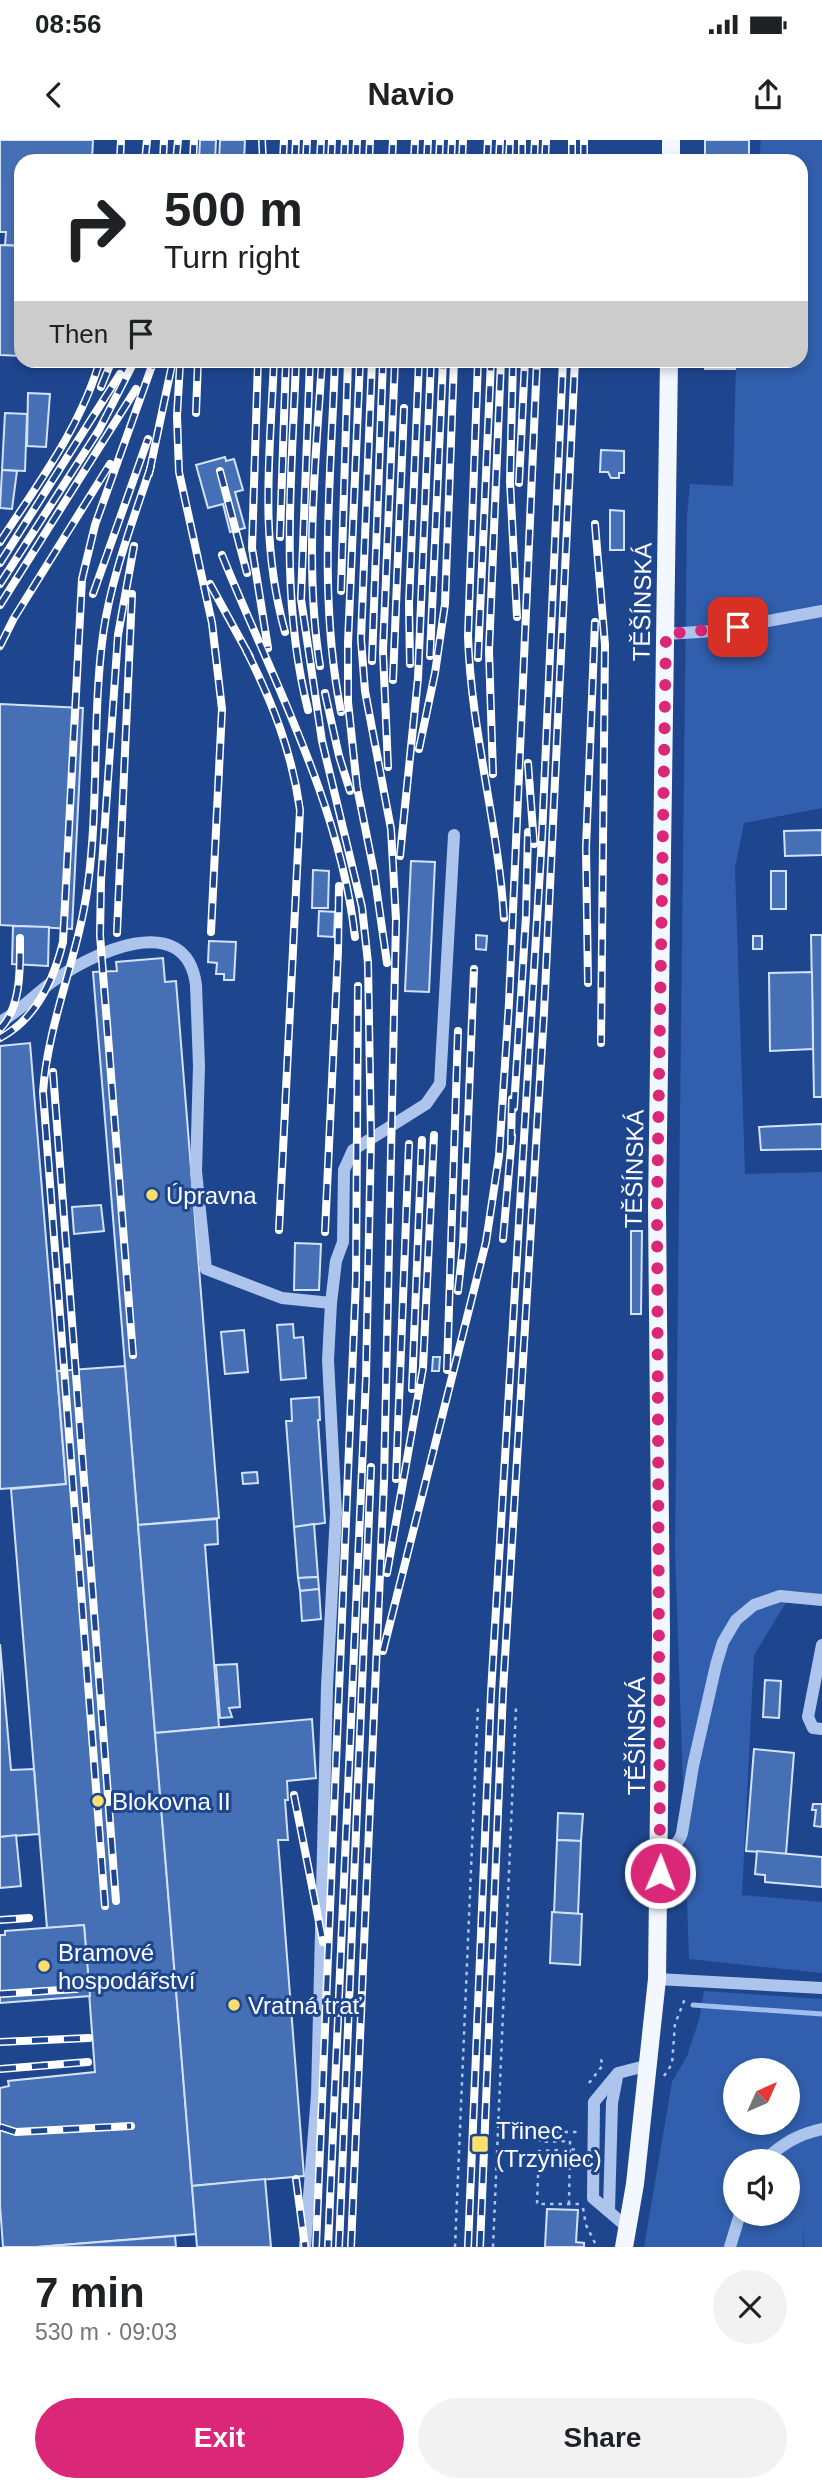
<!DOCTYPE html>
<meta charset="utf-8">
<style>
body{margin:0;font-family:Helvetica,sans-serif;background:#f2f2f2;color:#202124;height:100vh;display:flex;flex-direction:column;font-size:26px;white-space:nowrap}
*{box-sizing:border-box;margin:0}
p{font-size:23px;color:#757577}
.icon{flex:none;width:38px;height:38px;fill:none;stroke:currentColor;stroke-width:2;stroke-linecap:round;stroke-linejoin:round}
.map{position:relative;height:2107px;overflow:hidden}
.sheet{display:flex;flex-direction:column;background:#fff;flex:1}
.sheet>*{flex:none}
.banner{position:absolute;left:14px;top:14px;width:794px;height:214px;border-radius:21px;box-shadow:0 4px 10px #0003;background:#fff;color:#202124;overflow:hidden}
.needle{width:46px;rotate:45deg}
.controls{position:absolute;left:723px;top:1918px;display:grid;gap:14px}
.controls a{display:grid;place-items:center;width:77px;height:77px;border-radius:50%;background:#fff;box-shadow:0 4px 10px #0003;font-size:35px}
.pin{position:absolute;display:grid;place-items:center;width:60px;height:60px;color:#fff;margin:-30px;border-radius:14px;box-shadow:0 4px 10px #0006}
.me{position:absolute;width:77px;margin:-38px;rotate:1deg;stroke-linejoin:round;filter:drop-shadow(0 0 5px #0008)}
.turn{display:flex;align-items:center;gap:24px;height:147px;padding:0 35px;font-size:32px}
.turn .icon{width:91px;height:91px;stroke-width:2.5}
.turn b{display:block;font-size:49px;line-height:60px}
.then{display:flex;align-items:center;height:66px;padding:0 35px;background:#0003;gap:14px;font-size:26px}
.round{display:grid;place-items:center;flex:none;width:74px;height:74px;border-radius:37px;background:#f2f2f2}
.headline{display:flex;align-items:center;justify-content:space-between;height:119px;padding:0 35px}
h1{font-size:42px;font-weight:600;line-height:52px}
.action{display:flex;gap:14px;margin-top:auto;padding:14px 35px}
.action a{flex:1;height:80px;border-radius:42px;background:#db2777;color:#fff;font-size:28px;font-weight:600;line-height:80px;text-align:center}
.action a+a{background:#f2f2f2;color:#202124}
.status{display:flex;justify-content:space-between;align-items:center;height:49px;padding:0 35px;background:#fff;direction:ltr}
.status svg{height:19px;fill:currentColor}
header{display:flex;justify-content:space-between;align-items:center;height:91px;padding:0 35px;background:#fff;font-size:32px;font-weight:600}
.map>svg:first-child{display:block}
</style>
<div class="status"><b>08:56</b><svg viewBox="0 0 49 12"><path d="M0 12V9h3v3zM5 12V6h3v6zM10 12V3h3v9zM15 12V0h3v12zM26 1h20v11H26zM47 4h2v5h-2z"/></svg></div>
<header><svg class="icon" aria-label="back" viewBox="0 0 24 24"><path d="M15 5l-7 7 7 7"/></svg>Navio<svg class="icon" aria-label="share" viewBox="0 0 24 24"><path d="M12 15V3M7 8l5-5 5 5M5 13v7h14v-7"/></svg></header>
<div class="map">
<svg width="822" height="2107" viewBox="0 0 822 2107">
<rect width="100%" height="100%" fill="#1e468f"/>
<g fill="#315fad" fill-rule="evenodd">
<path d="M761,0h61v668l-78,15 -9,45 10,306 77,-2v422l-29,-3 -39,64 -12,240 80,7v71l-133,-14 -14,-409 12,-1034 3,-32 43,2 3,-125 66,-1v-199h-43z"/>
<path d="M704,1851l118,8v248h-18v-23l-1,23h-159l28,-165 15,-26 12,-36zM735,1930h53v53h-53zM735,2021h53v53h-53z"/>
</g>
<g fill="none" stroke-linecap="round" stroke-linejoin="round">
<path stroke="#a0beef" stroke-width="5" d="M693,1865l129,9"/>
</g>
<g fill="#4670b6" stroke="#d3e1f9" stroke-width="2">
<path d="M0,0h93l-1,21h-71v85l-16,-1 1,-13h-6z"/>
<path d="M200,0h16l-1,21h-16z"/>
<path d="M220,0h25l-1,21h-25z"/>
<rect x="705" y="0" width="44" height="21"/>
<path d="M0,105l21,1v110l-21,-1z"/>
<rect x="705" y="220" width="30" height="9"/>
<path d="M28,253l22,1 -4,53 -19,-1z"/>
<path d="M5,273l22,1 -2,57 -23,-1z"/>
<path d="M601,310l23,1v22h-5v5h-8l-3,-6h-8z"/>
<path d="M225,317l1,4 8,-2 9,31 -8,2 10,36 -15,4 -7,-28 -15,4 -12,-43z"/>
<path d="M2,330l15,1 -5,38 -12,-1z"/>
<path d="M610,370l14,1v39h-14z"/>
<path d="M0,564l83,4 -11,221 -72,-4z"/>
<path d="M822,690v25l-37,1 -1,-25z"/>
<path d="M411,721l24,1 -6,130 -24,-1z"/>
<path d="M313,730l16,1 -1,37h-16z"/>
<rect x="771" y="731" width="15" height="38"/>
<path d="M319,771l16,1 -1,25 -16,-1z"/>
<path d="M13,786l36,1 -1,39 -36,-2z"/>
<path d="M476,795l11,1 -1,14 -10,-1z"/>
<path d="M811,795h11v162h-8z"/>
<rect x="753" y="796" width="9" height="13"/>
<path d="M209,801l27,1 -2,38h-10v-6h-8l1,-11 -9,-1z"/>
<path d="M163,818l2,24 11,-1 43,537 -81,7 -45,-553 24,-1 -1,-9z"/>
<path d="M812,832l1,77 -43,2 -1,-78z"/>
<path d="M30,903l36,441 -66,5v-443z"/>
<path d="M822,984v25l-61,1 -2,-23z"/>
<path d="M101,1065l3,26 -30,3 -2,-27z"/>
<path d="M631,1091h11l-1,83h-10z"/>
<path d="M295,1103l26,1 -2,46h-25z"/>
<path d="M293,1184l1,14 9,-1 3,41 -25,2 -4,-55z"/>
<path d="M244,1190l4,42 -23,2 -4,-42z"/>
<path d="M433,1217h7l-1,14h-7z"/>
<path d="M125,1226l71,868 -159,13h-34l-3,-42v-117l9,-2 -1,-5 87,-9 -11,-147 -37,3 -36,-439 55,-5 -9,-113z"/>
<path d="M319,1257l1,23h-2l7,103 -31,4 -8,-106h6l-1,-22z"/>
<path d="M257,1332l1,11 -15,1 -1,-11z"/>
<path d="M217,1379l1,25 -13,1 14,182 -64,6 -17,-208z"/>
<path d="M314,1384l4,53 -20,1 -4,-51z"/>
<path d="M318,1437l1,12 -19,2 -2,-13z"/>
<path d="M319,1449l2,30 -19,2 -2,-30z"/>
<path d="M0,1504l11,126 23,-1 5,65 -39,3z"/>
<path d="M237,1524l3,43 -11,1 3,9 -12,1 -4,-53z"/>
<path d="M765,1540l16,1 -2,37 -16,-1z"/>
<path d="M312,1579l4,59 -29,3 1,19h-3l3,40h-10l26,336 -112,10 -37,-453z"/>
<path d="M754,1609l40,4 -8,101 -40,-3z"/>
<path d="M813,1664h9v23l-8,-1 2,-16h-4z"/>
<path d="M558,1673l25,1 -2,27 -24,-1z"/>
<path d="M16,1695l5,51 -21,2v-51z"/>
<path d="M557,1700l24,1 -3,73 -24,-1z"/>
<path d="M757,1711l65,6v30l-57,-5v-7l-10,-1z"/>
<path d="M552,1772l30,2 -2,51 -30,-2z"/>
<path d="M84,1785l6,71 -90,7v-68h5v-4z"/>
<path d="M265,2039l6,68h-74l-5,-61z"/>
<path d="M547,2069l31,1 -2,32 8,1v4h-39z"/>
<path d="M175,2096l1,11h-139z"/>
</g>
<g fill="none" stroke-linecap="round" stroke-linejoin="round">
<g stroke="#adc5ed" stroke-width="2.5" stroke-dasharray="3.5 5" stroke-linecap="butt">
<path d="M664,1936l8,-12 3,-40 11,-28"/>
<path d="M589,1943l14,-18 -3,-8"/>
<path d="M569,2064l1,-63 -30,1v-10h38"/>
<path d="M579,2064h-42l2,-53 41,-2"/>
<path d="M583,2068l3,17 11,22"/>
<path d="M455,2107l23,-542"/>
<path d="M493,2107l23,-539"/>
</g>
<g stroke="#adc5ed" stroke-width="12">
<path d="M666,494l48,-3 108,-20"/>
<path d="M0,882c19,-10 34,-27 52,-40 38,-28 134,-75 144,3l3,81 -3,105 10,98 76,29 49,5"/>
<path d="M822,1505l-14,72 5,11 9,1"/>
<path d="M660,1707c13,-1 18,-1 22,-14l11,-67 23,-101 7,-23 13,-22 18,-15 26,-9 42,4"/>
<path d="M657,1839l165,9"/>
<path d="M764,2021c18,-17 34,-27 58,-32"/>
<path d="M609,2070l3,-107 5,-26"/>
<path d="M627,2087l-34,-29 1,-96 24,-29 31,-8"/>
<path d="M305,2107l12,-152 10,-408 9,-174 -8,-153 3,-57 5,-42 7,-19 1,-72 9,-20 73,-46 14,-20 14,-249"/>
<path d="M730,2107l10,-33"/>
</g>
<g stroke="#f3f7ff" stroke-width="18">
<path d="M671,21v-21"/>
<path d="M624,2107l11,-63 22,-205 4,-346 -4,-426 12,-847"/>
</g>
<g stroke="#fff" stroke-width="8">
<g id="rail">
<path d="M262,0l1,21"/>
<path d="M120,21l1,-21"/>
<path d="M145,21l2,-21"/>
<path d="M163,21l1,-21"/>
<path d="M176,21l2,-21"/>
<path d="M193,21l1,-21"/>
<path d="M283,21l1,-21"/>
<path d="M295,21l1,-21"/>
<path d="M306,21l1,-21"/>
<path d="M320,21l1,-21"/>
<path d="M331,21l1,-21"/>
<path d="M344,21l1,-21"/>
<path d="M356,21l1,-21"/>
<path d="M369,21l1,-21"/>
<path d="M392,21l1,-21"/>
<path d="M414,21l1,-21"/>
<path d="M427,21l1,-21"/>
<path d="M439,21l1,-21"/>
<path d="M451,21l1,-21"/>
<path d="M462,21l1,-21"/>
<path d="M487,21l1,-21"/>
<path d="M499,21l1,-21"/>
<path d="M509,21l1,-21"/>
<path d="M522,21v-21"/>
<path d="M534,21l1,-21"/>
<path d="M545,21l1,-21"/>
<path d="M572,21v-21"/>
<path d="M584,21v-21"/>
<path d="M258,220l-6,188 16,100"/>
<path d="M274,220c-4,96 -15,178 11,272"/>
<path d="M296,220c-4,118 -17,235 12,350"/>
<path d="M310,220l-9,239 21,142 40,166 6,56 3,174 -5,241 -38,869"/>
<path d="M335,220c-4,117 -17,236 6,352"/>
<path d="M360,220l-12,283v59l9,85 17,85 13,91"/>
<path d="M478,220l-10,276c3,95 30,187 36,282"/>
<path d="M513,220l-3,121 7,136"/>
<path d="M180,224l-3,52 2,56 33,151 10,86 -11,223"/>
<path d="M101,247l11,-27"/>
<path d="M196,273l2,-53"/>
<path d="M220,331l27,102"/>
<path d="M149,334l24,-114"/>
<path d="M519,343l6,-123"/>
<path d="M595,384l10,121 -4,398"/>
<path d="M280,397l6,-177"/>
<path d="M0,402c37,-57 81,-115 100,-182"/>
<path d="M222,415c50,124 118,248 133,382"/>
<path d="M0,423l120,-189"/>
<path d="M0,444l99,-154 36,-70"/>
<path d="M210,444l40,73"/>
<path d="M341,451l7,-231"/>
<path d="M93,454l55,-155"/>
<path d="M0,465l136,-216"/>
<path d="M0,506l14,-28 96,-154"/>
<path d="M246,510c26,51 46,102 54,160l-21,420"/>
<path d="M430,516l13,-296"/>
<path d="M478,518l13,-298"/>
<path d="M372,521l11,-301"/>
<path d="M410,524l-1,-60 10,-244"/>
<path d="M320,526c-16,-101 -4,-205 2,-306"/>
<path d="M393,540l11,-272"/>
<path d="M325,553l14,63 11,35"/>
<path d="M419,609l16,-76 10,-69 9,-244"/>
<path d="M528,623l6,81"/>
<path d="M388,627l-5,-116 12,-291"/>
<path d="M493,634l-4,-123 12,-291"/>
<path d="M400,716l18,-178 13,-318"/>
<path d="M117,793l15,-339"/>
<path d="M588,843l-2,-135 9,-226"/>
<path d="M0,889c22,-22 20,-63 20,-91"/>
<path d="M0,898c36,-19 54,-59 63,-96l19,-363 13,-54 59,-165"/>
<path d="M53,932l63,829"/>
<path d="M514,968l12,-192 2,-84"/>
<path d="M511,1005l1,-46"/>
<path d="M325,1092l13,-281 1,-65"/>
<path d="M503,1099l9,-103"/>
<path d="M458,1151l5,-45 11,-277"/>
<path d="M133,1215l-33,-420 1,-55 17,-245 16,-89"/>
<path d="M447,1230l11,-339"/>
<path d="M412,1249l10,-249"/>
<path d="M396,1339l13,-335"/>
<path d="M387,1433l36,-205 11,-233"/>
<path d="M383,1511l103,-409 13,-86 10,-153 28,-643"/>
<path d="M294,1655l29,147"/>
<path d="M105,1766l-62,-814c5,-71 36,-137 45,-208 11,-82 4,-167 15,-249 8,-58 30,-114 48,-169"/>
<path d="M0,1780l29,-2"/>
<path d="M0,1854l76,-5"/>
<path d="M0,1902l89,-4"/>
<path d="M0,1929l88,-7"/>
<path d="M0,1987l16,5 115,-6"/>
<path d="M296,2039l9,68"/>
<path d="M316,2107l40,-968 2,-293"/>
<path d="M339,2107l32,-780"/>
<path d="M351,2107l33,-766 12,-561 -5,-91 -26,-138 -4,-52 11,-279"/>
<path d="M468,2107l23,-554 51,-857 21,-476"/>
<path d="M480,2107l23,-556 41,-678 31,-653"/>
</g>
</g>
<use href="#rail" stroke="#1e468f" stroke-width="5" stroke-dasharray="16" stroke-linecap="butt"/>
</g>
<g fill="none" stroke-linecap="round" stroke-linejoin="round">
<path stroke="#db2777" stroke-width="12" stroke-dasharray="0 21.6" d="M660,1733l-3,-666 9,-573 72,-7"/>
</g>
<g fill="#fcde6c" stroke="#1e468f" stroke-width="2.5">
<circle cx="152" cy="1055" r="7"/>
<circle cx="98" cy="1661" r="7"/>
<circle cx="44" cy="1826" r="7"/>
<circle cx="234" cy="1865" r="7"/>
<rect x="471" y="1995" width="18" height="18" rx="3.5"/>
</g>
<g text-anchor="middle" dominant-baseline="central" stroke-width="6" stroke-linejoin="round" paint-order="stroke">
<g font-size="24" fill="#fff" stroke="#1e468f">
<text transform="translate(642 462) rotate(-89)">TĚŠÍNSKÁ</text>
<text transform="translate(634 1029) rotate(-89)">TĚŠÍNSKÁ</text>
<text transform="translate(636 1596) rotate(-90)">TĚŠÍNSKÁ</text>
</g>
<g font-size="24" fill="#fff" stroke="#1e468f" text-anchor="start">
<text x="166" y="1055">Úpravna</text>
<text x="112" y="1661">Blokovna II</text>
<text x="58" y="1812">Bramové<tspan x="58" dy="28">hospodářství</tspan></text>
<text x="248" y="1865">Vratná trať</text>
<text x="496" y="1990">Třinec<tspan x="496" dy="28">(Trzyniec)</tspan></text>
</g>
</g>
</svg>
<div class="controls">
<a><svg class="needle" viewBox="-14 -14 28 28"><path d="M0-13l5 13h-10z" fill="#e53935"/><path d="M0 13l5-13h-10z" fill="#757577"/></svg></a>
<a><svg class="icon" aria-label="sound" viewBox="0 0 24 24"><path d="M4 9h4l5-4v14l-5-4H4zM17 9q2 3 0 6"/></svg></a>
</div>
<div class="pin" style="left:738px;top:487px;background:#d93025"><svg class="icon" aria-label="arrive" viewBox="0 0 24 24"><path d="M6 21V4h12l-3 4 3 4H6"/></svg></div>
<svg class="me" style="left:660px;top:1733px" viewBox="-20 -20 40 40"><circle r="17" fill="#db2777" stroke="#fff" stroke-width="3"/><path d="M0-11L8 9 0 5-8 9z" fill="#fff"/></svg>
<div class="banner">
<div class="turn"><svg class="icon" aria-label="right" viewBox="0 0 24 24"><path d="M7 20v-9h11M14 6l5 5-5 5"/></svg><div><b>500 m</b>Turn right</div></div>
<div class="then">Then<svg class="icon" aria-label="arrive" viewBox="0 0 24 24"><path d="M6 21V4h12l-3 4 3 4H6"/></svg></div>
</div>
</div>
<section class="sheet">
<div class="headline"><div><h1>7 min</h1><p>530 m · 09:03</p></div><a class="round"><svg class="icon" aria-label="close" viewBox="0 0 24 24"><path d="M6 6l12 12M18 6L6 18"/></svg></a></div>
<div class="action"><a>Exit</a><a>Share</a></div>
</section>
